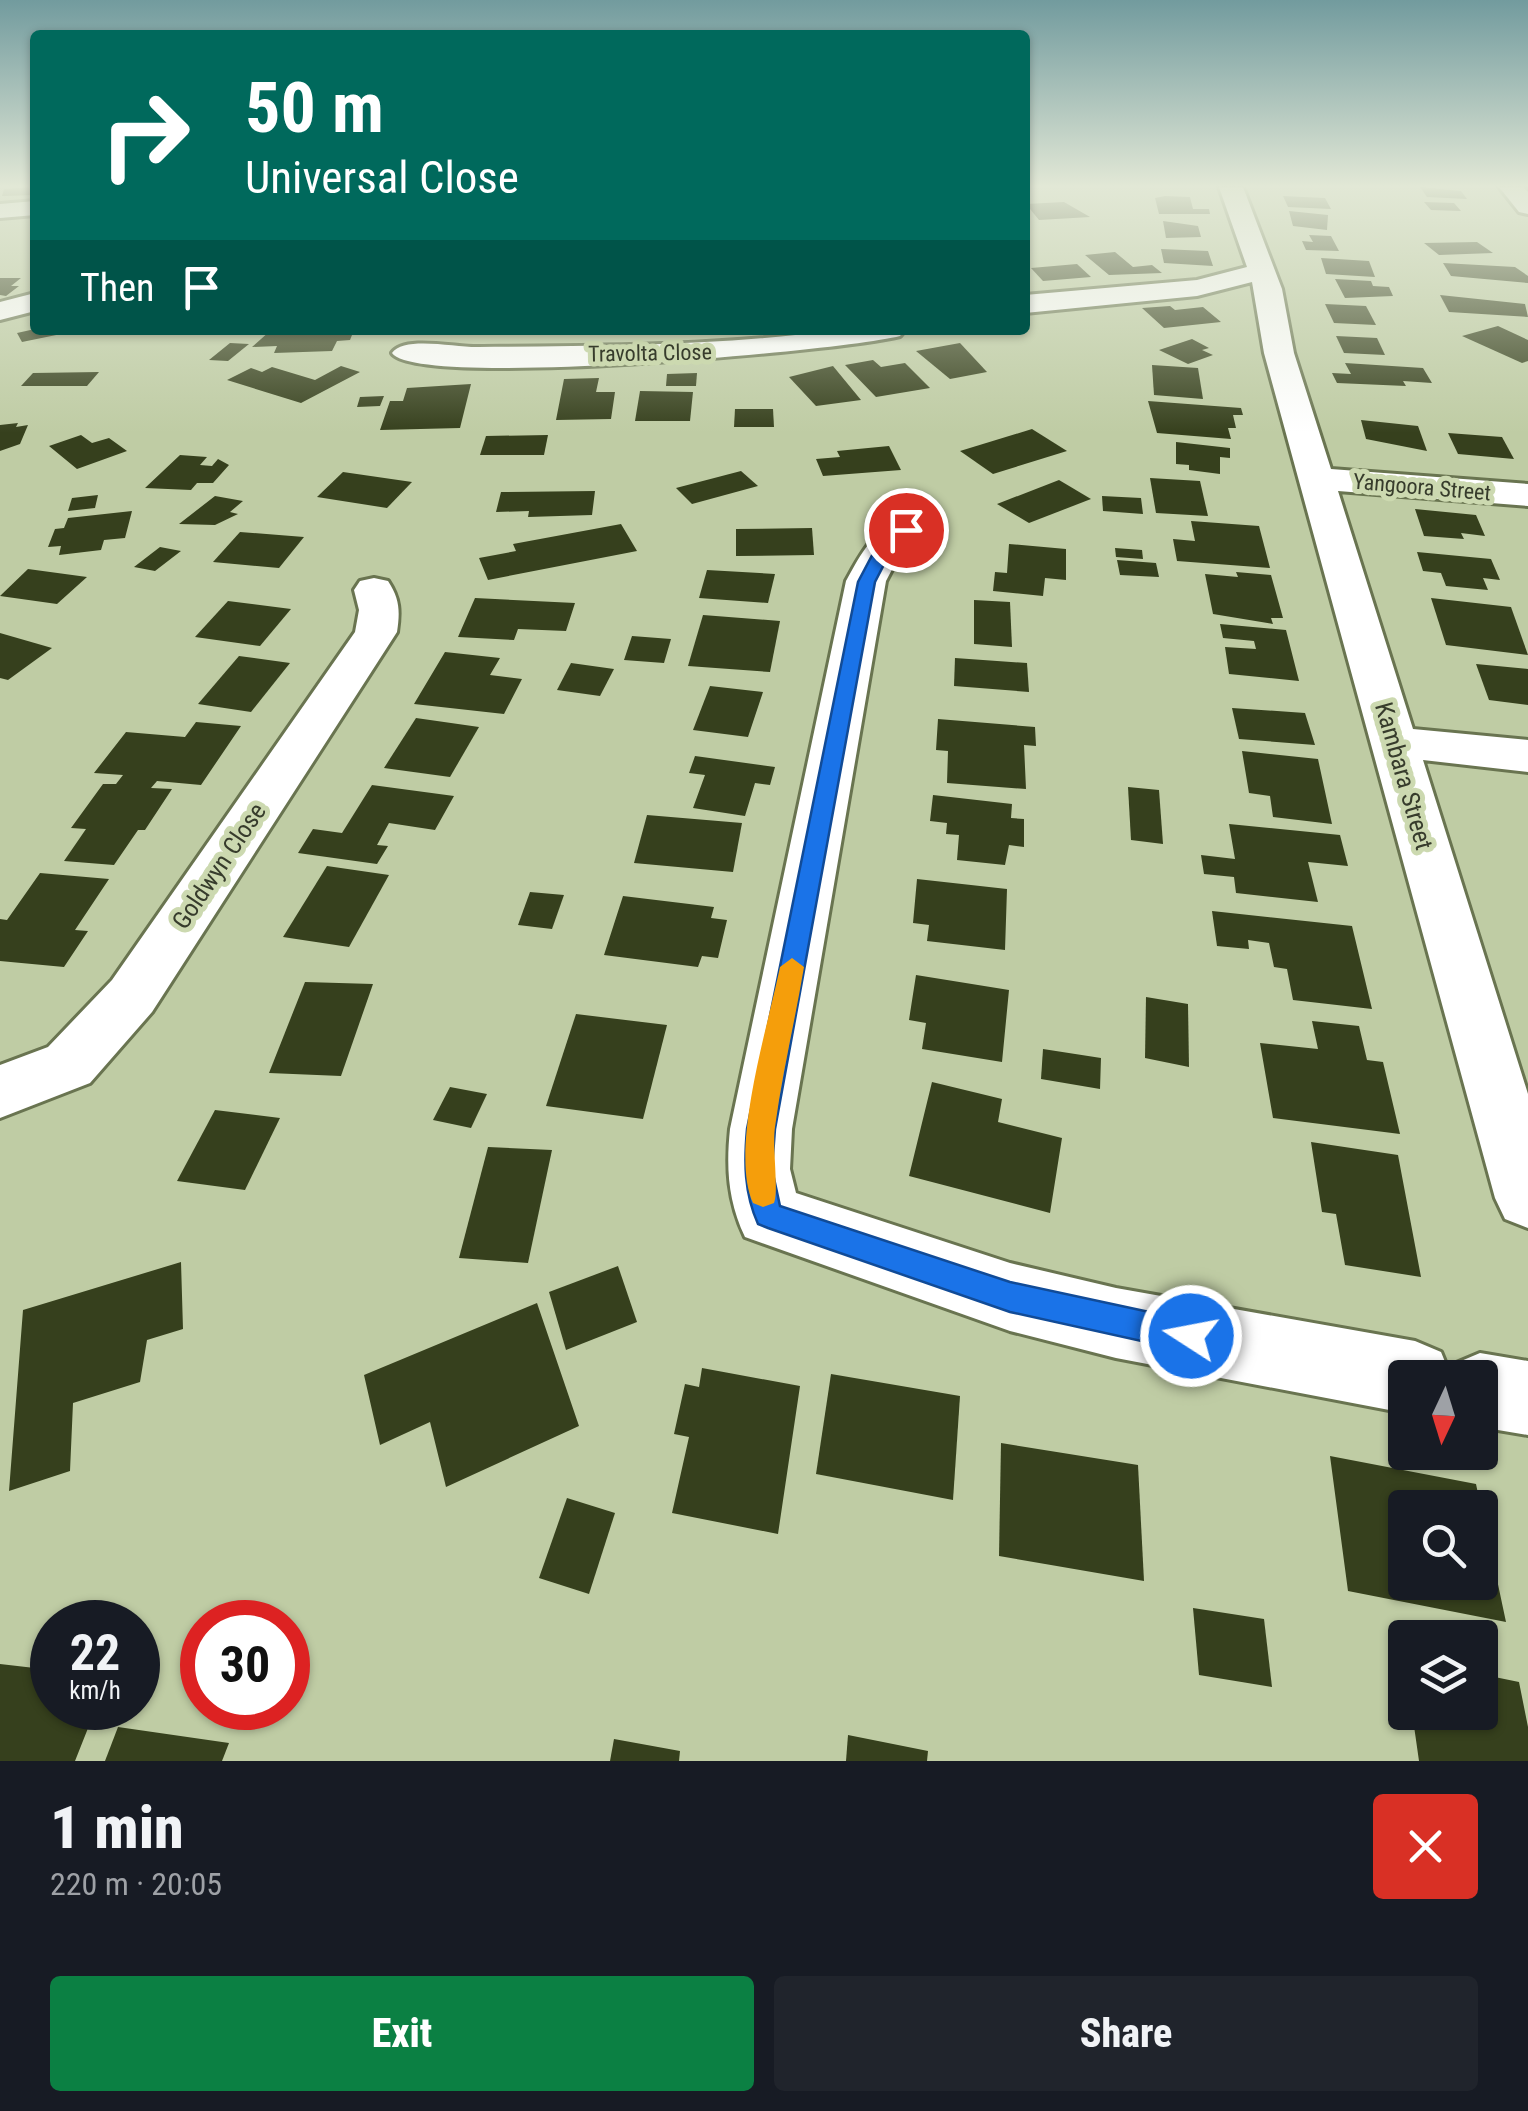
<!DOCTYPE html>
<meta charset="utf-8">
<style>
body{margin:0;font-family:"Roboto Condensed",sans-serif;background:#20242c;color:#f1f3f6;height:100vh;display:flex;flex-direction:column;font-size:38px;white-space:nowrap}
*{box-sizing:border-box;margin:0}
p{font-size:32px;color:#9ea1a6}
.icon{flex:none;width:55px;height:55px;fill:none;stroke:currentColor;stroke-width:2;stroke-linecap:round;stroke-linejoin:round}
.map{position:relative;height:1761px;overflow:hidden}
.drawer{display:flex;flex-direction:column;background:#171b24;flex:1}
.drawer>*{flex:none}
.guide{position:absolute;left:30px;top:30px;width:1000px;height:305px;border-radius:10px;box-shadow:0 2px 8px #0004;background:#00695c;color:#fff;overflow:hidden}
.needle{width:65px;rotate:184deg}
.buttons{position:absolute;left:1388px;top:1360px;display:grid;gap:20px}
.buttons a{display:grid;place-items:center;width:110px;height:110px;border-radius:10px;background:#171b24;box-shadow:0 2px 8px #0004;font-size:50px}
.speed{position:absolute;left:30px;top:1600px;display:flex;gap:20px;font-size:50px;font-weight:700;text-align:center}
.speed>*{display:grid;place-content:center;width:130px;height:130px;border-radius:50%;background:#171b24;box-shadow:0 2px 8px #0004;line-height:1}
.speed small{font-size:25px;font-weight:400}
.speed .limit{border:15px solid #d22;background:#fff;color:#111}
.pin{position:absolute;display:grid;place-items:center;width:85px;height:85px;color:#fff;margin:-42px;border:5px solid #fff;border-radius:50%;box-shadow:0 2px 10px #0007}
.me{position:absolute;width:110px;margin:-55px;rotate:281deg;stroke-linejoin:round;filter:drop-shadow(0 0 8px #0008)}
.turn{display:flex;align-items:center;gap:35px;height:210px;padding:0 50px;font-size:45px}
.turn .icon{width:130px;height:130px;stroke-width:2.5}
.turn b{display:block;font-size:70px;line-height:85px}
.then{display:flex;align-items:center;height:95px;padding:0 50px;background:#0003;gap:20px;font-size:38px}
.round{display:grid;place-items:center;flex:none;width:105px;height:105px;border-radius:10px;background:#20242c}
.summary{display:flex;align-items:center;justify-content:space-between;height:170px;padding:0 50px}
h1{font-size:60px;font-weight:800;line-height:75px}
.action{display:flex;gap:20px;margin-top:auto;padding:20px 50px}
.action a{flex:1;height:115px;border-radius:10px;background:#0b8043;color:#fff;font-size:40px;font-weight:800;line-height:115px;text-align:center}
.action a+a{background:#20242c;color:#f1f3f6}
.map>svg:first-child{display:block}
</style>
<div class="map">
<svg width="1528" height="1761" viewBox="0 0 1528 1761">
<rect width="100%" height="100%" fill="#bfcca4"/>
<g fill="#36401d">
<path d="M35,187v8l-33,1 2,-7z"/>
<path d="M1420,187l41,4 6,8 -40,-2z"/>
<path d="M1165,196l25,1 3,12h16l1,5h-51l-4,-16z"/>
<path d="M1283,196l42,2 6,11 -43,-2z"/>
<path d="M1064,202l26,15 -51,3 -13,-16z"/>
<path d="M1424,202l30,1 7,8 -30,-1z"/>
<path d="M1289,211l39,4 -1,15 -34,-4z"/>
<path d="M1163,221l35,5 3,11 -35,1z"/>
<path d="M1309,235l22,1 8,15 -33,-1 -4,-9 11,1z"/>
<path d="M1477,242l16,11 -54,2 -15,-12z"/>
<path d="M1161,249l47,2 5,15 -49,-3z"/>
<path d="M1115,252l18,15 19,-2 10,8 -53,2 -24,-20z"/>
<path d="M1321,258l48,3 6,16 -49,-3z"/>
<path d="M1443,263l72,4 13,9v7l-77,-7z"/>
<path d="M1077,264l14,13 -48,4 -12,-13z"/>
<path d="M0,278h21l-10,8h8l-13,10 -6,-1z"/>
<path d="M1335,279l36,2 2,5 16,1 4,9 -48,2z"/>
<path d="M1440,295l85,9 3,13 -79,-5z"/>
<path d="M1325,304l41,2 10,19 -42,-2z"/>
<path d="M1170,306l5,4 28,-3 18,15 -57,6 -22,-20z"/>
<path d="M1498,326l30,14v21l-6,2 -60,-27z"/>
<path d="M35,329l36,1v2l-49,10 -5,-9z"/>
<path d="M354,330l-4,10 -13,1 -5,10 -58,2 3,-7 -25,1 18,-16z"/>
<path d="M1336,336l41,2 8,17 -41,-2z"/>
<path d="M1192,339l17,9 -7,2 11,5 -25,9 -29,-14z"/>
<path d="M230,343l19,1 -21,17 -19,-1z"/>
<path d="M960,343l27,29 -37,7 -34,-28z"/>
<path d="M873,360l8,7 24,-4 25,25 -54,9 -31,-32z"/>
<path d="M1345,363l78,5 9,15 -29,-2 3,5 -69,-3 -5,-10 19,1z"/>
<path d="M1152,365l46,3 5,31 -49,-4z"/>
<path d="M341,366l19,6 -59,31 -74,-23 24,-12 11,4 10,-5 43,13z"/>
<path d="M833,366l28,34 -45,6 -27,-29z"/>
<path d="M99,372l-12,14h-66l12,-13z"/>
<path d="M697,373l-1,13h-30l1,-12z"/>
<path d="M599,378l-3,14h19l-4,27 -55,1 8,-41z"/>
<path d="M471,384l-11,44 -80,2 10,-29h13l4,-13z"/>
<path d="M640,391l53,1 -3,29h-55z"/>
<path d="M384,396l-4,10 -23,1 3,-10z"/>
<path d="M1148,401l93,7 2,7h-10l3,13h-8l3,11 -74,-6z"/>
<path d="M735,409h38l1,18h-40z"/>
<path d="M1361,420l57,6 9,25 -61,-12z"/>
<path d="M18,423l-2,4 12,-2 -8,19 -20,7v-26z"/>
<path d="M1032,429l35,22 -74,23 -33,-23z"/>
<path d="M1448,433l54,4 12,22 -56,-5z"/>
<path d="M81,435l11,8 17,-5 18,13 -50,18 -28,-23z"/>
<path d="M548,435l-4,20h-64l6,-19z"/>
<path d="M1176,442l54,6v10l-10,-1v17l-31,-4v-5l-13,-1z"/>
<path d="M889,446l12,24 -78,6 -7,-17 24,-2 -3,-6z"/>
<path d="M180,455l27,2 -7,8 12,1 6,-7 11,6 -16,18h-16l-6,7 -46,-2z"/>
<path d="M741,471l17,15 -66,18 -16,-16z"/>
<path d="M343,472l69,10 -25,26 -70,-11z"/>
<path d="M1150,478l50,3 8,35 -52,-3z"/>
<path d="M1059,480l32,19 -62,24 -32,-19z"/>
<path d="M595,491l-3,24 -64,2 1,-6 -33,1 5,-20z"/>
<path d="M98,495l-3,13 -27,3 4,-13z"/>
<path d="M215,496l28,5 -13,11 8,2 -23,11 -36,-1z"/>
<path d="M1102,496l39,2 2,16 -40,-3z"/>
<path d="M1415,509l61,6 9,21 -24,-3 3,6 -40,-3z"/>
<path d="M132,511l-7,27 -21,2 -3,10 -42,5 2,-9 -13,1 7,-18 9,-1 4,-10z"/>
<path d="M1191,521l68,5 11,42 -93,-7 -4,-22 22,2z"/>
<path d="M621,524l16,27 -149,29 -9,-22 37,-7 -3,-7z"/>
<path d="M812,528l2,27 -78,1v-27z"/>
<path d="M240,532l64,5 -25,31 -66,-6z"/>
<path d="M1009,544l57,5v31l-21,-2 -2,18 -50,-5 2,-19 12,1z"/>
<path d="M160,547l21,4 -26,20 -21,-4z"/>
<path d="M1115,548l27,2 1,9 -27,-2z"/>
<path d="M1417,552l74,7 9,21 -17,-2 5,12 -42,-4 -5,-13 -18,-2z"/>
<path d="M1117,560l39,3 3,14 -39,-2z"/>
<path d="M28,569l59,8 -30,27 -57,-8z"/>
<path d="M707,570l68,4 -7,29 -69,-5z"/>
<path d="M1236,572l35,3 12,43h-12l2,6 -60,-10 -8,-40 33,3z"/>
<path d="M475,598l100,5 -9,28 -48,-2 -4,11 -56,-3z"/>
<path d="M1431,598l80,9 17,48 -82,-10z"/>
<path d="M974,600l36,2 2,45 -38,-3z"/>
<path d="M228,601l63,8 -31,37 -65,-9z"/>
<path d="M703,615l77,6 -10,51 -82,-6z"/>
<path d="M1220,624l66,6 13,51 -70,-7 -4,-27 31,2 -2,-8 -31,-3z"/>
<path d="M0,633l52,15 -44,32 -8,-2z"/>
<path d="M632,636l39,3 -7,24 -40,-3z"/>
<path d="M445,652l55,6 -10,17 32,4 -18,35 -90,-10z"/>
<path d="M239,656l51,7 -39,49 -53,-8z"/>
<path d="M955,658l72,5 2,29 -75,-6z"/>
<path d="M571,663l43,6 -14,27 -43,-6z"/>
<path d="M1476,664l52,5v36l-39,-5z"/>
<path d="M710,686l53,6 -15,45 -55,-7z"/>
<path d="M1232,708l73,5 10,32 -76,-6z"/>
<path d="M416,718l63,9 -29,50 -66,-9z"/>
<path d="M938,719l97,8 1,19 -12,-1 2,44 -79,-6 1,-32 -12,-1z"/>
<path d="M196,722l45,4 -40,59 -44,-4 -6,7 21,1 -27,41h-7l-24,35 -50,-4 22,-32 -15,-1 32,-44h13l7,-9 -29,-2 32,-41 59,5z"/>
<path d="M1242,751l76,8 14,65 -59,-7 -3,-21 -21,-3z"/>
<path d="M695,756l80,11 -5,18 -15,-2 -10,33 -52,-8 12,-33 -16,-2z"/>
<path d="M372,785l82,11 -19,34 -46,-7 -12,22 11,1 -11,18 -79,-11 15,-24 29,4z"/>
<path d="M1128,787l31,3 4,54 -32,-4z"/>
<path d="M933,795l79,9 -1,14 13,1v28l-15,-2 -4,20 -48,-5 2,-25 -13,-1 1,-11 -17,-2z"/>
<path d="M647,815l95,8 -9,49 -99,-9z"/>
<path d="M1229,824l111,11 8,31 -40,-4 10,40 -82,-9 -2,-16 -30,-3 -3,-19 34,4z"/>
<path d="M327,866l62,9 -40,72 -66,-10z"/>
<path d="M40,873l69,6 -34,51 13,1 -24,36 -64,-6v-42l7,1z"/>
<path d="M917,879l90,10 -2,61 -78,-9 2,-16 -16,-2z"/>
<path d="M530,892l34,3 -12,34 -34,-4z"/>
<path d="M623,896l91,11 -3,11 16,2 -9,38 -16,-2 -4,11 -94,-12z"/>
<path d="M1212,911l140,15 20,83 -79,-9 -6,-31 -13,-2 -5,-24 -21,-3 1,9 -32,-3z"/>
<path d="M916,975l93,15 -7,72 -80,-13 4,-26 -17,-3z"/>
<path d="M305,982l68,2 -32,92 -72,-3z"/>
<path d="M1146,997l42,7 1,63 -44,-9z"/>
<path d="M576,1014l91,11 -24,94 -97,-13z"/>
<path d="M1312,1021l47,5 8,34 16,2 17,72 -127,-16 -13,-75 58,6z"/>
<path d="M1043,1049l58,9 -1,31 -59,-10z"/>
<path d="M932,1082l70,17 -4,23 64,16 -12,75 -141,-37z"/>
<path d="M450,1087l37,7 -16,34 -38,-8z"/>
<path d="M215,1110l65,8 -35,72 -68,-9z"/>
<path d="M1311,1142l87,13 23,122 -76,-12 -9,-51 -14,-2z"/>
<path d="M488,1147l64,3 -24,113 -69,-5z"/>
<path d="M181,1262l2,67 -36,11 -7,42 -67,21 -3,68 -61,20 14,-181z"/>
<path d="M618,1266l19,56 -71,28 -17,-58z"/>
<path d="M537,1303l42,123 -133,61 -16,-65 -50,23 -16,-70z"/>
<path d="M702,1368l98,18 -22,148 -106,-21 17,-76 -15,-3 11,-50 14,3z"/>
<path d="M831,1374l129,22 -7,104 -137,-26z"/>
<path d="M1001,1443l137,22 6,116 -145,-25z"/>
<path d="M1330,1456l146,28 5,24h-76v74h75l2,-73 24,113 -158,-31z"/>
<path d="M567,1498l48,15 -26,81 -50,-16z"/>
<path d="M1193,1608l71,11 8,68 -73,-12z"/>
<path d="M0,1664l52,6v38h44l-21,53h-75z"/>
<path d="M1480,1674l39,8 9,45v34h-109l-7,-49h68z"/>
<path d="M118,1727l111,16 -7,18h-117z"/>
<path d="M848,1735l80,16 -1,10h-81z"/>
<path d="M614,1739l66,12 -1,10h-69z"/>
</g>
<g fill="none" stroke-linecap="round" stroke-linejoin="round">
<g stroke="#697450" stroke-width="6">
<g id="minor">
<path d="M1219,187h24l39,102 12,64 37,116 197,15v22l-190,-15 75,238 115,11v32l-105,-12 105,334v134l-23,-9 -10,-21 -231,-845 -12,-71 -55,14 -172,17v-18l172,-15 50,-13z"/>
<path d="M1499,187h24l5,5v22l-9,-2z"/>
<path d="M35,201v14l-35,3v-14z"/>
<path d="M35,293v18l-35,9v-18z"/>
<path d="M838,330h67l-5,6c-58,15 -484,53 -508,17 12,-18 66,-5 87,-6 120,-1 240,-1 359,-17z"/>
<path d="M906,519l13,3 6,8 -25,24 -14,27 -94,548 -2,40 6,24 214,70 106,25 299,53 26,11 9,22 4,-10 26,-11 48,8v74l-48,-8v-49h-75v35l-289,-55 -106,-27 -265,-94c-17,-36 -19,-69 -15,-108l116,-548c15,-27 28,-54 60,-62z"/>
<path d="M374,578l14,3c12,18 12,31 9,51l-245,380 -62,71 -90,35v-53l48,-18 64,-67 243,-348 4,-22 -5,-20 6,-9z"/>
</g>
</g>
<use href="#minor" fill="#fff" fill-rule="evenodd"/>
</g>
<linearGradient id="sky" x2="0" y2="1"><stop stop-color="#729b9e"/><stop offset="0.43" stop-color="#e2e8d6"/><stop offset="1" stop-color="#e2e8d6" stop-opacity="0"/></linearGradient>
<rect width="1528" height="433" fill="url(#sky)"/>
<path fill="#1a73e8" stroke="#114b97" stroke-width="2.5" d="M900,527l14,3 -23,21 -16,31 -100,547 -3,40 8,37 230,76 181,39 11,5 4,10 -4,11 -11,5 -181,-40 -242,-84 -10,-4c-14,-31 -14,-62 -11,-95l111,-547 20,-38z"/>
<path fill="#f59e0b" d="M792,958l12,9c-9,54 -22,107 -29,160 -3,20 4,64 -1,76l-11,4 -10,-4c-24,-53 15,-177 27,-236z"/>
<g text-anchor="middle" dominant-baseline="central" stroke-width="10" stroke-linejoin="round" paint-order="stroke">
<g font-size="22" fill="#373c2c" stroke="#ccd9b0">
<text transform="translate(650 353) rotate(-1)">Travolta Close</text>
<text transform="translate(1422 487) rotate(5)">Yangoora Street</text>
</g>
<g font-size="25" fill="#373c2c" stroke="#ccd9b0">
<text transform="translate(1404 776) rotate(74)">Kambara Street</text>
<text transform="translate(219 866) rotate(-56)">Goldwyn Close</text>
</g>
</g>
</svg>
<div class="buttons">
<a><svg class="needle" viewBox="-14 -14 28 28"><path d="M0-13l5 13h-10z" fill="#e53935"/><path d="M0 13l5-13h-10z" fill="#9ea1a6"/></svg></a>
<a><svg class="icon" aria-label="search" viewBox="0 0 24 24"><circle cx="10" cy="10" r="6"/><path d="M15 15l6 6"/></svg></a>
<a><svg class="icon" aria-label="layers" viewBox="0 0 24 24"><path d="M12 4l9 5-9 5-9-5zM3 14l9 5 9-5"/></svg></a>
</div>
<div class="speed"><div>22<small>km/h</small></div><div class="limit">30</div></div>
<div class="pin" style="left:906px;top:530px;background:#d93025"><svg class="icon" aria-label="arrive" viewBox="0 0 24 24"><path d="M6 21V4h12l-3 4 3 4H6"/></svg></div>
<svg class="me" style="left:1191px;top:1336px" viewBox="-20 -20 40 40"><circle r="17" fill="#1a73e8" stroke="#fff" stroke-width="3"/><path d="M0-11L8 9 0 5-8 9z" fill="#fff"/></svg>
<div class="guide">
<div class="turn"><svg class="icon" aria-label="right" viewBox="0 0 24 24"><path d="M7 20v-9h11M14 6l5 5-5 5"/></svg><div><b>50 m</b>Universal Close</div></div>
<div class="then">Then<svg class="icon" aria-label="arrive" viewBox="0 0 24 24"><path d="M6 21V4h12l-3 4 3 4H6"/></svg></div>
</div>
</div>
<section class="drawer">
<div class="summary"><div><h1>1 min</h1><p>220 m · 20:05</p></div><a class="round" style="background:#d93025;color:#fff"><svg class="icon" aria-label="close" viewBox="0 0 24 24"><path d="M6 6l12 12M18 6L6 18"/></svg></a></div>
<div class="action"><a>Exit</a><a>Share</a></div>
</section>
